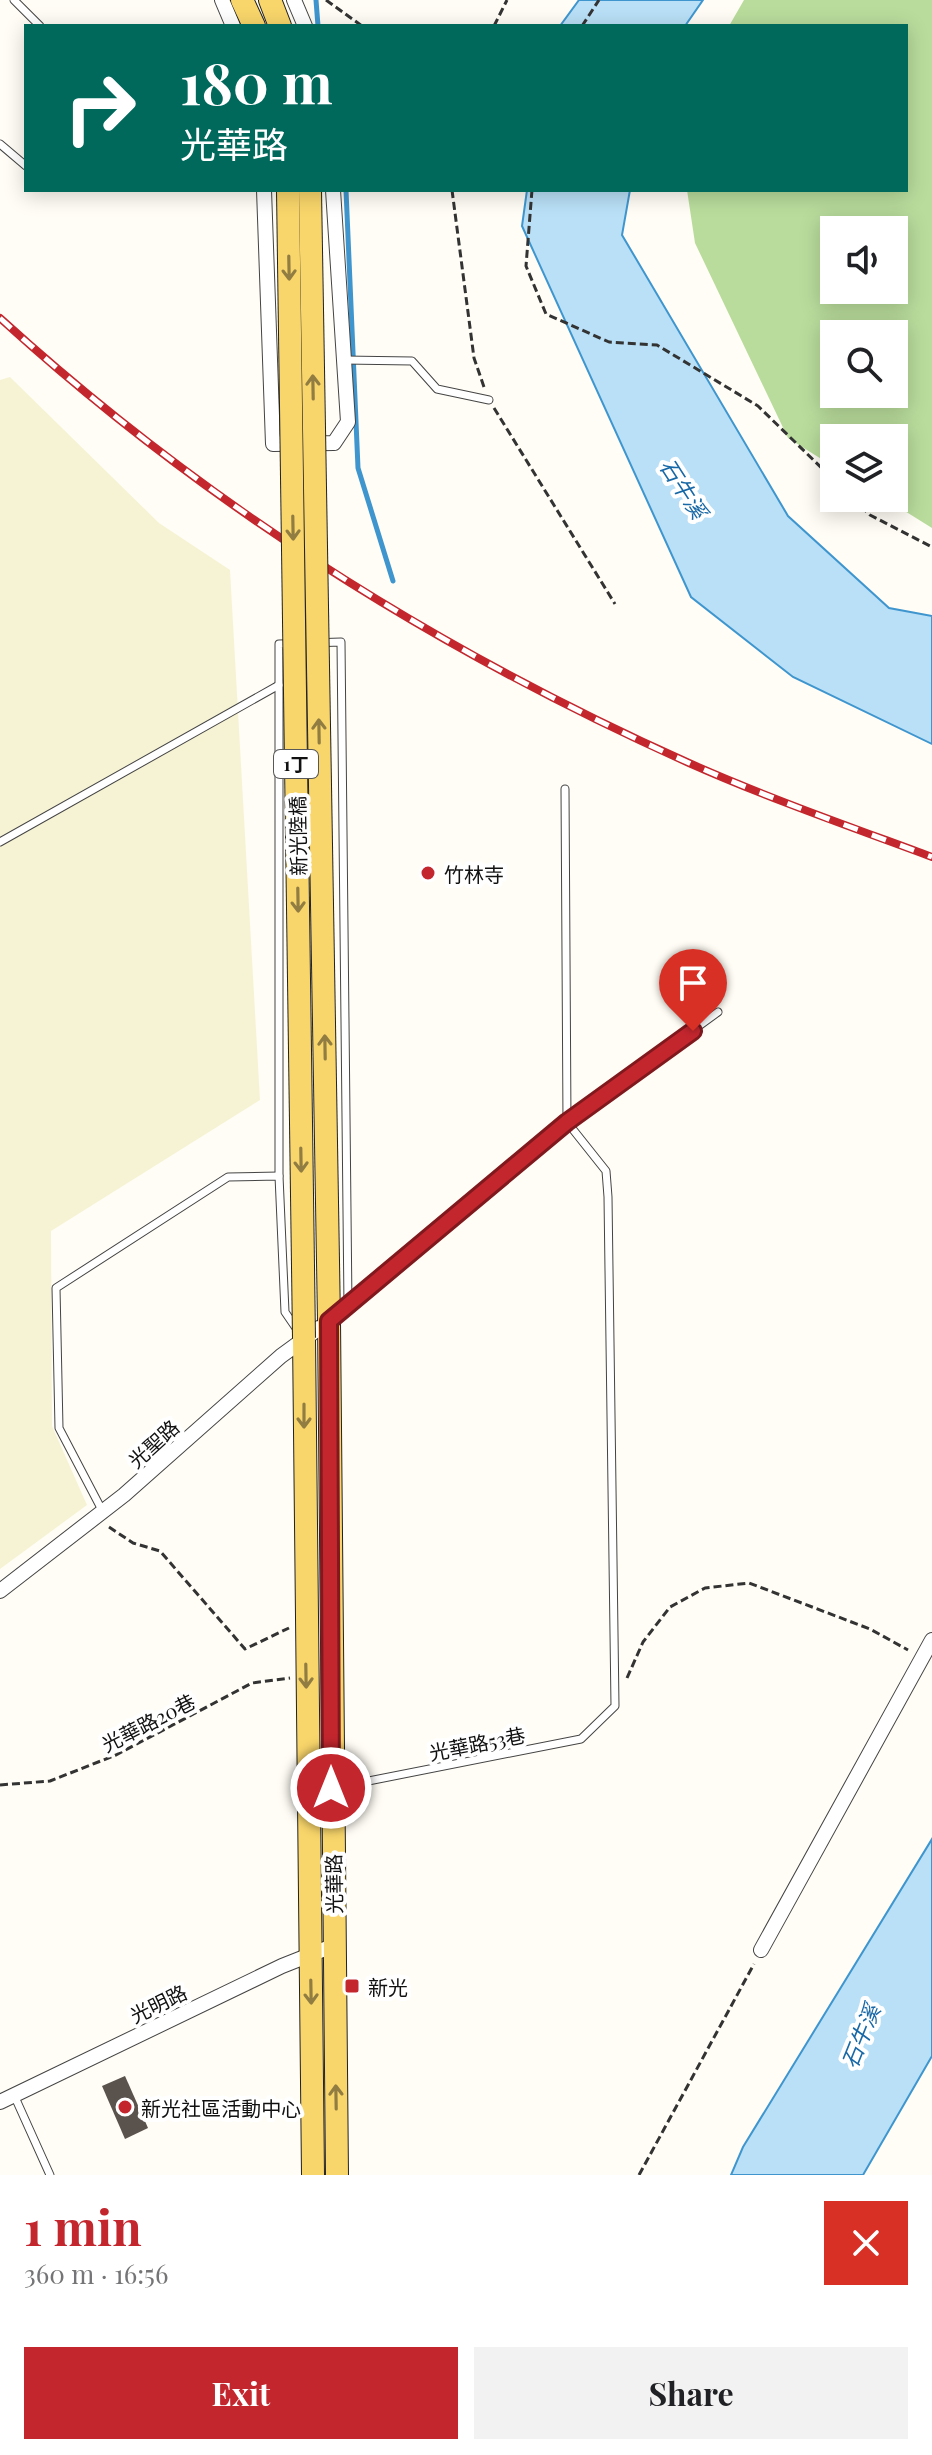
<!DOCTYPE html>
<meta charset="utf-8">
<style>
body{margin:0;font-family:"Playfair Display","Noto Sans TC",serif;background:#f2f2f2;color:#202124;height:100vh;display:flex;flex-direction:column;font-size:30px;white-space:nowrap}
*{box-sizing:border-box;margin:0}
p{font-size:26px;color:#757577}
.icon{flex:none;width:44px;height:44px;fill:none;stroke:currentColor;stroke-width:2;stroke-linecap:round;stroke-linejoin:round}
.map{position:relative;height:2175px;overflow:hidden}
.sheet{display:flex;flex-direction:column;background:#fff;flex:1}
.sheet>*{flex:none}
.top-card{position:absolute;left:24px;top:24px;width:884px;height:168px;border-radius:0px;box-shadow:0 4px 20px #0003;background:#00695c;color:#fff;overflow:hidden}
.fabs{position:absolute;left:820px;top:216px;display:grid;gap:16px}
.fabs a{display:grid;place-items:center;width:88px;height:88px;border-radius:0px;background:#fff;box-shadow:0 4px 20px #0003;font-size:40px}
.pin{position:absolute;display:grid;place-items:center;width:68px;height:68px;color:#fff;margin:-82px -34px;border-radius:50% 50% 50% 0;rotate:-45deg;box-shadow:0 0 8px #0007}
.pin .icon{rotate:45deg}
.me{position:absolute;width:88px;margin:-44px;rotate:0deg;stroke-linejoin:round;filter:drop-shadow(0 0 6px #0008)}
.turn{display:flex;align-items:center;gap:28px;height:168px;padding:0 24px;font-size:36px}
.turn .icon{width:104px;height:104px;stroke-width:2.5}
.turn b{display:block;font-size:56px;line-height:68px}
.round{display:grid;place-items:center;flex:none;width:84px;height:84px;border-radius:0px;background:#f2f2f2}
.overview{display:flex;align-items:center;justify-content:space-between;height:136px;padding:0 24px}
h1{font-size:48px;font-weight:700;line-height:60px;color:#c4262e}
.action{display:flex;gap:16px;margin-top:auto;padding:16px 24px}
.action a{flex:1;height:92px;border-radius:0px;background:#c4262e;color:#fff;font-size:32px;font-weight:700;line-height:92px;text-align:center}
.action a+a{background:#f2f2f2;color:#202124}
.map>svg:first-child{display:block}
</style>
<div class="map">
<svg width="932" height="2175" viewBox="0 0 932 2175">
<rect width="100%" height="100%" fill="#fffdf5"/>
<path fill="#f6f3d4" d="M10,377l149,146 71,47 30,530 -209,131 1,195 35,79 -87,64v-1189z"/>
<path fill="#b9dc9c" fill-rule="evenodd" d="M744,0h188v528l-48,-30h10v-60h-60v29l-46,-29 -93,-195 -8,-53h219v-164h-177zM834,230h60v60h-60zM834,334h60v60h-60z"/>
<g fill="#b9e0f7" stroke="#3f96cf" stroke-width="2">
<path d="M579,0h124l-18,26h-125z"/>
<path d="M527,190h103l-8,45 166,281 101,92 43,8v128l-139,-67 -102,-80 -169,-371z"/>
<path d="M932,1839v217l-69,119h-132l12,-28z"/>
</g>
<g fill="none" stroke-linecap="round" stroke-linejoin="round">
<g stroke="#3f96cf" stroke-width="5">
<path d="M316,0l2,26"/>
<path d="M346,190l12,278 35,113"/>
</g>
</g>
<path fill="#5a524d" d="M125,2076l23,52 -23,11 -23,-53z"/>
<g fill="none" stroke-linecap="round" stroke-linejoin="round">
<g stroke="#444" stroke-width="9">
<g id="lane">
<path d="M14,0l26,26"/>
<path d="M0,144l26,22"/>
<path d="M344,360l68,1 25,28 52,11"/>
<path d="M0,842l279,-157"/>
<path d="M279,1176v-532l62,-2 7,664"/>
<path d="M334,1317l233,-195 151,-110"/>
<path d="M103,1512l-44,-84 -3,-140 172,-111 51,-1 6,136 13,19"/>
<path d="M338,1787l243,-48 34,-33 -7,-509 -2,-26 -39,-49 -2,-333"/>
<path d="M14,2095l36,80"/>
</g>
</g>
<g stroke="#444" stroke-width="16">
<g id="street">
<path d="M222,0l11,26"/>
<path d="M294,0l11,26"/>
<path d="M264,190l9,254 61,-1 14,-21 -15,-232"/>
<path d="M0,1591l124,-96 157,-139 48,-35"/>
<path d="M761,1950l171,-310"/>
<path d="M0,2102l282,-136 53,-21"/>
</g>
</g>
<g stroke="#222" stroke-width="24">
<g id="primary">
<path d="M242,0l12,26"/>
<path d="M270,0l10,26"/>
<path d="M329,1321l8,854"/>
<path d="M304,1338l9,837"/>
</g>
</g>
<g stroke="#333" stroke-width="3" stroke-dasharray="8 4" stroke-linecap="butt">
<path d="M326,0l36,26"/>
<path d="M494,26l13,-26"/>
<path d="M582,26l17,-26"/>
<path d="M452,190l22,168 10,29"/>
<path d="M532,190l-6,76 20,48 63,28 48,3 101,61 76,74"/>
<path d="M494,408l121,196"/>
<path d="M852,498l18,17 62,32"/>
<path d="M109,1527l24,16 27,8 85,98 44,-21"/>
<path d="M627,1678l16,-36 27,-35 35,-19 44,-5 121,46 38,21"/>
<path d="M0,1785l50,-4 66,-26 136,-72 38,-5"/>
<path d="M639,2175l115,-211"/>
</g>
<use href="#lane" stroke="#fff" stroke-width="7"/>
<use href="#street" stroke="#fff" stroke-width="14"/>
<use href="#primary" stroke="#f9d66b" stroke-width="22"/>
<g stroke="#c4262e" stroke-width="8">
<path id="rail" d="M0,318c203,185 439,333 689,445 79,35 162,64 243,94"/>
</g>
<use href="#rail" stroke="#fff" stroke-width="5" stroke-dasharray="15" stroke-linecap="butt"/>
<g stroke="#222" stroke-width="24" stroke-linecap="butt">
<g id="primary-bridge">
<path d="M288,190l16,1148"/>
<path d="M310,190l19,1131"/>
</g>
</g>
<use href="#primary-bridge" stroke="#f9d66b" stroke-width="22"/>
</g>
<defs><path id="oneway-shaft" d="M-6 0H5M1.5-3L5.5 0L1.5 3" fill="none" stroke-width="1.6" stroke-linecap="round" stroke-linejoin="round" transform="scale(2)"/></defs>
<g stroke="#917d42">
<use href="#oneway-shaft" transform="translate(289 268) rotate(89)"/>
<use href="#oneway-shaft" transform="translate(313 387) rotate(-91)"/>
<use href="#oneway-shaft" transform="translate(293 528) rotate(89)"/>
<use href="#oneway-shaft" transform="translate(319 731) rotate(-91)"/>
<use href="#oneway-shaft" transform="translate(298 900) rotate(89)"/>
<use href="#oneway-shaft" transform="translate(325 1047) rotate(-91)"/>
<use href="#oneway-shaft" transform="translate(301 1160) rotate(89)"/>
<use href="#oneway-shaft" transform="translate(304 1416) rotate(90)"/>
<use href="#oneway-shaft" transform="translate(306 1676) rotate(89)"/>
<use href="#oneway-shaft" transform="translate(311 1992) rotate(89)"/>
<use href="#oneway-shaft" transform="translate(336 2097) rotate(-91)"/>
</g>
<g fill="none" stroke-linecap="round" stroke-linejoin="round">
<g stroke="#7f191e" stroke-width="20">
<path id="route" d="M331,1788l-2,-467 238,-199 126,-91"/>
</g>
<use href="#route" stroke="#c4262e" stroke-width="14"/>
</g>
<g fill="#c4262e" stroke="#fff" stroke-width="3">
<circle cx="428" cy="873" r="8"/>
<rect x="344" y="1978" width="16" height="16" rx="4"/>
<circle cx="125" cy="2107" r="8"/>
</g>
<g text-anchor="middle" dominant-baseline="central" stroke-width="8" stroke-linejoin="round" paint-order="stroke">
<rect fill="#fff" stroke="#585858" stroke-width="2" x="274" y="750" width="44" height="28" rx="6"/>
<g font-size="18" font-weight="bold" fill="#111">
<text x="296" y="764">1丁</text>
</g>
<g font-size="20" fill="#111" stroke="#fff">
<text transform="translate(297 836) rotate(-91)">新光陸橋</text>
<text transform="translate(153 1443) rotate(-42)">光聖路</text>
<text transform="translate(148 1722) rotate(-27)">光華路20巷</text>
<text transform="translate(477 1743) rotate(-11)">光華路53巷</text>
<text transform="translate(333 1884) rotate(-91)">光華路</text>
<text transform="translate(158 2003) rotate(-26)">光明路</text>
</g>
<g font-size="20" fill="#111" stroke="#fff" text-anchor="start">
<text x="444" y="873">竹林寺</text>
<text x="368" y="1986">新光</text>
<text x="141" y="2107">新光社區活動中心</text>
</g>
<g font-size="22" font-style="italic" fill="#1768a6" stroke="#fff">
<text transform="translate(684 488) rotate(57)">石牛溪</text>
<text transform="translate(860 2036) rotate(-68)">石牛溪</text>
</g>
</g>
</svg>
<div class="fabs">
<a><svg class="icon" aria-label="sound" viewBox="0 0 24 24"><path d="M4 9h4l5-4v14l-5-4H4zM17 9q2 3 0 6"/></svg></a>
<a><svg class="icon" aria-label="search" viewBox="0 0 24 24"><circle cx="10" cy="10" r="6"/><path d="M15 15l6 6"/></svg></a>
<a><svg class="icon" aria-label="layers" viewBox="0 0 24 24"><path d="M12 4l9 5-9 5-9-5zM3 14l9 5 9-5"/></svg></a>
</div>
<div class="pin" style="left:693px;top:1031px;background:#d93025"><svg class="icon" aria-label="arrive" viewBox="0 0 24 24"><path d="M6 21V4h12l-3 4 3 4H6"/></svg></div>
<svg class="me" style="left:331px;top:1788px" viewBox="-20 -20 40 40"><circle r="17" fill="#c4262e" stroke="#fff" stroke-width="3"/><path d="M0-11L8 9 0 5-8 9z" fill="#fff"/></svg>
<div class="top-card">
<div class="turn"><svg class="icon" aria-label="right" viewBox="0 0 24 24"><path d="M7 20v-9h11M14 6l5 5-5 5"/></svg><div><b>180 m</b>光華路</div></div>
</div>
</div>
<section class="sheet">
<div class="overview"><div><h1>1 min</h1><p>360 m · 16:56</p></div><a class="round" style="background:#d93025;color:#fff"><svg class="icon" aria-label="close" viewBox="0 0 24 24"><path d="M6 6l12 12M18 6L6 18"/></svg></a></div>
<div class="action"><a>Exit</a><a>Share</a></div>
</section>
